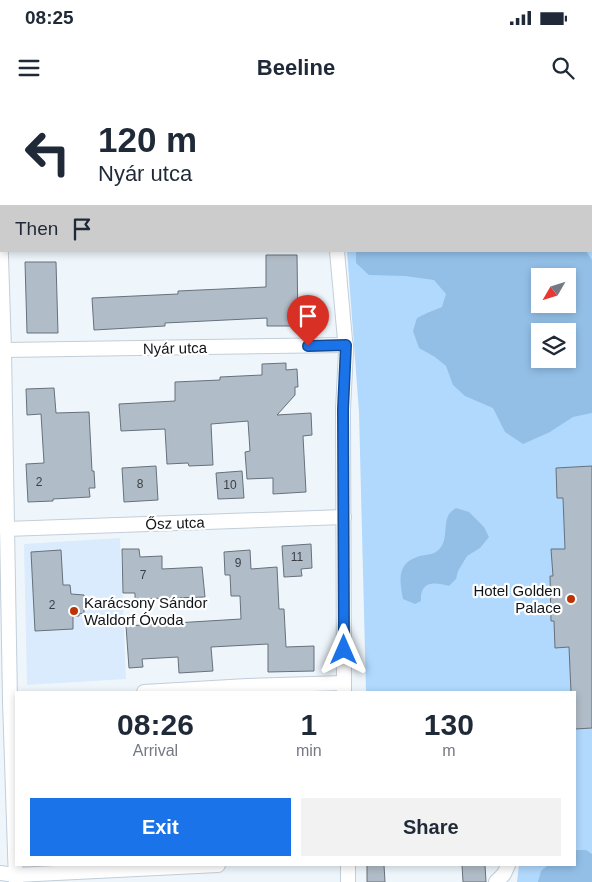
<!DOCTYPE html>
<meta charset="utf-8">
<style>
body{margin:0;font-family:Arial,sans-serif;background:#f2f2f3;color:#1f2937;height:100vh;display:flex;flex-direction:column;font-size:19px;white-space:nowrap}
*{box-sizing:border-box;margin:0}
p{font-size:16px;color:#747a83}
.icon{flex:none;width:28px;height:28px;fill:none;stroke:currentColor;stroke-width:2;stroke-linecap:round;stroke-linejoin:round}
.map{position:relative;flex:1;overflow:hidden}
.details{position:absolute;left:15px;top:591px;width:561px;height:175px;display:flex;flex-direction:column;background:#fff;border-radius:0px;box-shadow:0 2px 8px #0003}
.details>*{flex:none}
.banner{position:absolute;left:0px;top:0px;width:592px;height:152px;box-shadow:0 2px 8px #0003;background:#fff;color:#1f2937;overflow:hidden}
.needle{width:32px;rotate:231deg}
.controls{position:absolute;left:531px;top:168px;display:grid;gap:10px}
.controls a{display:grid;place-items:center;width:45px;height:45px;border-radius:0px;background:#fff;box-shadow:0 2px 8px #0003;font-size:25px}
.pin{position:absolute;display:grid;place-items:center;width:42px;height:42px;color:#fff;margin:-51px -21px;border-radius:50% 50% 50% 0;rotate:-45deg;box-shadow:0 0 5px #0007}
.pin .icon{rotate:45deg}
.me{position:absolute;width:55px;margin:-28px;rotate:0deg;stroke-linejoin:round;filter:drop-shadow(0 0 4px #0008)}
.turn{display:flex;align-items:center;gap:18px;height:105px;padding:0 15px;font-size:22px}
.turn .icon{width:65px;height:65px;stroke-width:2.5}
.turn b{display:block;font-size:35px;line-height:42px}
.then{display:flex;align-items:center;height:48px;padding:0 15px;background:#0003;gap:10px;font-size:19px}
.eta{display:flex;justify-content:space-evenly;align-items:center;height:85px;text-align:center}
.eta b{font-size:30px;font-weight:700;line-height:35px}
.primary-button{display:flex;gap:10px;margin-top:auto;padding:10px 15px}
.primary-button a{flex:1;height:58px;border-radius:0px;background:#1a73e8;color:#fff;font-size:20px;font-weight:700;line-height:58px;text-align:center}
.primary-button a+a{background:#f2f2f3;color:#1f2937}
.status{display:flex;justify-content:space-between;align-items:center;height:35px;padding:0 25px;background:#fff;direction:ltr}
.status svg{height:14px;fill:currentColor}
header{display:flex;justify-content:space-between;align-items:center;height:65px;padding:0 15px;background:#fff;font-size:22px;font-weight:700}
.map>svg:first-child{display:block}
</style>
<div class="status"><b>08:25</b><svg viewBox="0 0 49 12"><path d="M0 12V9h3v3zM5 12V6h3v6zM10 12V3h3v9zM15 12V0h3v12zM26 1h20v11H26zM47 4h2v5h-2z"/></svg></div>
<header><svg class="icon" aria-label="menu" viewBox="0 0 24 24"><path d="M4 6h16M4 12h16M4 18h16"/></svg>Beeline<svg class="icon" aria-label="search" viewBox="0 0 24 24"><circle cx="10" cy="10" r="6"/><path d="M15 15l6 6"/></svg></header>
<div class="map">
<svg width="592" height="782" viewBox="0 0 592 782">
<rect width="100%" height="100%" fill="#eef6fc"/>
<path fill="#d9ebfc" d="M120,438l6,141 -99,6 -3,-141z"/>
<path fill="#b0d9fd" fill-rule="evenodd" d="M335,0h257v782h-75l2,-17h56v-173h-209l-7,-280 -12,-161h244v-150h-256zM540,176h28v28h-28zM540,231h28v28h-28z"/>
<g fill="#93bfe7" fill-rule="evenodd">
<path d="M349,0h103l4,1h-107z"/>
<path d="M356,151h230l6,9v153l-19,4 -23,15 -27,12 -18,-12 -12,-24 -28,-12 -12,-11 -7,-19 -11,-9 -16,-9 -6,-17 4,-13 10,-5 15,-6 4,-13 -12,-14 -29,-4 -36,-1 -13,-12zM568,176v28h-28v-28zM540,231h28v28h-28z"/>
<path d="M456,408l13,4 15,15 5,10 -9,11 -13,8 -9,15 -2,8 -7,7c-14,-4 -29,-6 -28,15l-6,3 -12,-5c-3,-17 -7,-35 14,-42 11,-4 16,0 24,-10 6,-8 3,-22 7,-31 1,-3 5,-6 8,-8z"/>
<path d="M575,750h11l6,4v28h-54l3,-11 7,-6h27z"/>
</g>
<g fill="#b0bcc7" stroke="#66717b">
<path d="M266,155h31l1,71h-31v-8l-102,5v3l-71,4 -2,-32 86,-4v-3l88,-4z"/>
<path d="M25,162h31l2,71h-31z"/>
<path d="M286,263v7l11,-1 1,18h-3v8l-18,20 34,-2 1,22 -9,1 3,56 -33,2v-16l-26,1 -2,-27 5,-1 -2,-30 -37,3 2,41 -24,1 -1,-3 -21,1 -2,-35 -44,2 -2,-27 56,-3v-19l45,-2v-3l42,-2v-11z"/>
<path d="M54,288l2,25 33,-1 3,59h2l1,17h-6l1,9 -37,2v2l-25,1 -2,-38 18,-1 -3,-49 -14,1 -1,-26z"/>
<path d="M156,366l2,34 -34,2 -2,-34z"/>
<path d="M592,366v262l-17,1v-37h-4l-2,-45 -14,1 -1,-27h-3l-1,-45h3l-2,-27h14l-2,-51h-6l-1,-30z"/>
<path d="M242,371l2,27 -26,1 -2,-26z"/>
<path d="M311,444l1,24 -11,1 1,7 -18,1 -2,-31z"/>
<path d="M122,449h17l1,8 22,-1v13l40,-2 3,30 -70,2v-6h-12z"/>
<path d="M61,450l2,35h7l1,9 13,1v18l-5,1v2h-6v13l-38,2 -4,-79z"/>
<path d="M250,450l1,19 26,-2 2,42h5l2,38 28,-1v25l-46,1v-28l-57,3 2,24 -34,2 -1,-16 -36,2 1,8 -14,1 -3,-42 115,-7 -1,-23h-9l-1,-21h-5l-1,-23z"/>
<path d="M367,765h17l1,17h-18z"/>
<path d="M462,765h23l1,17h-23z"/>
</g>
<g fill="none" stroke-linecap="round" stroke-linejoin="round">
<g stroke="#c2ced9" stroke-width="16">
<g id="street">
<path d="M322,0v1"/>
<path d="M0,79h1"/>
<path d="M0,126l4,124 6,351 6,181"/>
<path d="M337,151l9,100 -3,58 1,283"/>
<path d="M4,250l342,-5"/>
<path d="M6,429l338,-12"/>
<path d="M144,592l103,-6 97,-3"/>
<path d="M348,765v17"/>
<path d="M0,773l16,2 202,-10"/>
<path d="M496,782l8,-8 4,-9"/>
</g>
</g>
<use href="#street" stroke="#fff" stroke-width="14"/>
<g stroke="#51565b" stroke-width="4" stroke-dasharray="6 6" stroke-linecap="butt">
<path d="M496,0l1,1"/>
<path d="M591,136l1,1"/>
</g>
</g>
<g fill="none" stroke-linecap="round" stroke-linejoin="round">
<g stroke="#114b97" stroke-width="12">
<path id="route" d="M308,246l38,-1 -3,64 1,241"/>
</g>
<use href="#route" stroke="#1a73e8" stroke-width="9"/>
</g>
<g fill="#bc3404" stroke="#fff" stroke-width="2">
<circle cx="571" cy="499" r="5"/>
<circle cx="74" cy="511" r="5"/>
</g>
<g text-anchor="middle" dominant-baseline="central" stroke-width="4.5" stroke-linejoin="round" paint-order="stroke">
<g font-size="12" fill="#393f44">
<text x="39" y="382">2</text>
<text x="140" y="384">8</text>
<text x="230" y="385">10</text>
<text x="297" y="457">11</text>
<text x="238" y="463">9</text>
<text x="143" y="475">7</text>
<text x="52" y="505">2</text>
</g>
<g font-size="15" fill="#111519" stroke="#fff">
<text transform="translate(175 248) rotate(-1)">Nyár utca</text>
<text transform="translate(175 423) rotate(-2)">Ősz utca</text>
</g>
<g font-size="15" fill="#111519" stroke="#fff" text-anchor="end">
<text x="561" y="490">Hotel Golden<tspan x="561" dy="17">Palace</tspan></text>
<text x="84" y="502" text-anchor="start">Karácsony Sándor<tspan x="84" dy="17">Waldorf Óvoda</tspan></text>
</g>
</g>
</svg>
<div class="controls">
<a><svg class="needle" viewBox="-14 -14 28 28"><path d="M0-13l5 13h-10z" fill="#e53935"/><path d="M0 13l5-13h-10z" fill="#747a83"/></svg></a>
<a><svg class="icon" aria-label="layers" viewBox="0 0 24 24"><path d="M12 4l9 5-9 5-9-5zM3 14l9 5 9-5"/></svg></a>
</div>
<div class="pin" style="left:308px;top:246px;background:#d93025"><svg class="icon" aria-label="arrive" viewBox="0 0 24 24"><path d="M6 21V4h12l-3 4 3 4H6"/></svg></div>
<svg class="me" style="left:344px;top:550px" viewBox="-20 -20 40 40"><path d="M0-17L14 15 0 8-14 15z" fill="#1a73e8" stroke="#fff" stroke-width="4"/></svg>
<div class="banner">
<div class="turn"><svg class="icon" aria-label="left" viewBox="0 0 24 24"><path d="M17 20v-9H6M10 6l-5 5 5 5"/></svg><div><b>120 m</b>Nyár utca</div></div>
<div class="then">Then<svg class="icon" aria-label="arrive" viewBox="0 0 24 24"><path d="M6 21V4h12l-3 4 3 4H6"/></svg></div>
</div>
<section class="details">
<div class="eta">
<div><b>08:26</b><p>Arrival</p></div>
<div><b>1</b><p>min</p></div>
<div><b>130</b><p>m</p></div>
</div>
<div class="primary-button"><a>Exit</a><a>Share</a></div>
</section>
</div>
